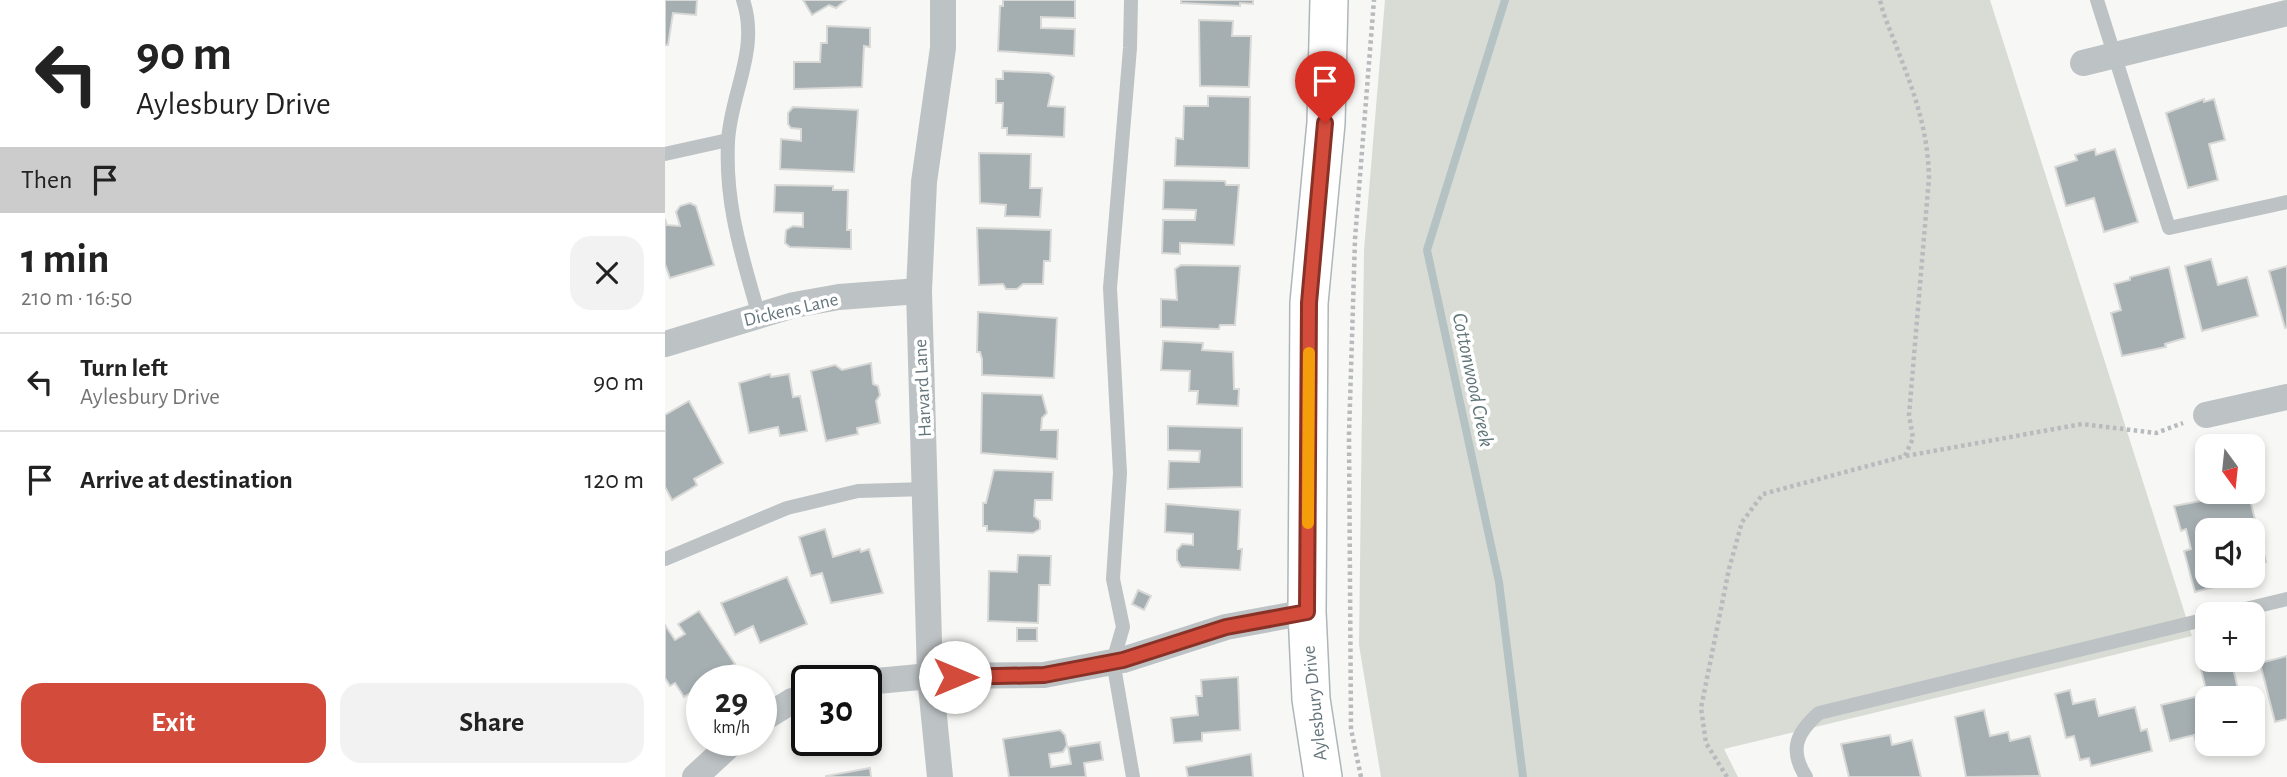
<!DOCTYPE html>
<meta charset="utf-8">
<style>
body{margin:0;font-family:"Alegreya Sans",sans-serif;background:#f2f2f2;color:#222;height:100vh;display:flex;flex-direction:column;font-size:26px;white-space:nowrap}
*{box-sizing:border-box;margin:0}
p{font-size:23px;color:#767676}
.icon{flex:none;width:38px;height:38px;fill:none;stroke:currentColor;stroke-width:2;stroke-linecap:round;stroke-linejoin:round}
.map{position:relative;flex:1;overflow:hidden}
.drawer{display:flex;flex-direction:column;background:#fff;width:665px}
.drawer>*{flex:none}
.hud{background:#fff;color:#222;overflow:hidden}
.needle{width:46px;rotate:165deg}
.tools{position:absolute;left:1530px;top:434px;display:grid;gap:14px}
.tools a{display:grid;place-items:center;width:70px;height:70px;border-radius:14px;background:#fff;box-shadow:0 4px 10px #0003;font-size:35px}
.speed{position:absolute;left:21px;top:665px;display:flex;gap:14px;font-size:35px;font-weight:700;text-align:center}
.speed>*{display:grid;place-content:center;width:91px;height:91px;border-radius:50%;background:#fff;box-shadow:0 4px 10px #0003;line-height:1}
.speed small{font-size:18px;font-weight:400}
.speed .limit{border:4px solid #111;border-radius:10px;background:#fff;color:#111}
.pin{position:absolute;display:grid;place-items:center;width:60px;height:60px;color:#fff;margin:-72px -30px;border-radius:50% 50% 50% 0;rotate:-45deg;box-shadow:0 0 7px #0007}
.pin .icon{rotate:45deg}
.me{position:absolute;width:77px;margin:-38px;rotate:90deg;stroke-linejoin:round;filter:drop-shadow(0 0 5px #0008)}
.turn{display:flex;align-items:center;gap:24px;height:147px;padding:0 21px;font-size:32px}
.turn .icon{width:91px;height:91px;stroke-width:2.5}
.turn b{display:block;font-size:49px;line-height:60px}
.then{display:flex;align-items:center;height:66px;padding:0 21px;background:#0003;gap:14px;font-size:26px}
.round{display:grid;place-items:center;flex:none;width:74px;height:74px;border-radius:21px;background:#f2f2f2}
.head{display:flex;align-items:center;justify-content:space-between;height:119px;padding:0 21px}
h1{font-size:42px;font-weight:600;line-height:52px}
.primary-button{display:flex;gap:14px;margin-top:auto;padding:14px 21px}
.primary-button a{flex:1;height:80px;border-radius:21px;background:#d24b3b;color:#fff;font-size:28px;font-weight:600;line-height:80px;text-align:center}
.primary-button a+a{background:#f2f2f2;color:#222}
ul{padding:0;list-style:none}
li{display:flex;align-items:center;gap:21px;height:98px;padding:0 21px;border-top:2px solid #e0e0e0}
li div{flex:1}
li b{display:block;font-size:26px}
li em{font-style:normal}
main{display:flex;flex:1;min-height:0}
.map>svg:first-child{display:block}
</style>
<main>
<section class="drawer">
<div class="hud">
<div class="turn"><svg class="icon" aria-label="left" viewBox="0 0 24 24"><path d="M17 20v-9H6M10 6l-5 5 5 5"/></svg><div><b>90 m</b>Aylesbury Drive</div></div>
<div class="then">Then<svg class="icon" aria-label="arrive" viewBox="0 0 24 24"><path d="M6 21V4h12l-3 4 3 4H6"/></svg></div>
</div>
<div class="head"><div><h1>1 min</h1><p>210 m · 16:50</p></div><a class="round"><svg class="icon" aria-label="close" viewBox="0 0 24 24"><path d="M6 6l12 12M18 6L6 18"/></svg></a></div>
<ul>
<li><svg class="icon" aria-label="left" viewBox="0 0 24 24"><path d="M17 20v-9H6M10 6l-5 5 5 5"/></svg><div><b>Turn left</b><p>Aylesbury Drive</p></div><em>90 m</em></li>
<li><svg class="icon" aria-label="arrive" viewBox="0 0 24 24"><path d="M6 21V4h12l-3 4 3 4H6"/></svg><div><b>Arrive at destination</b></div><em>120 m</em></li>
</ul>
<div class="primary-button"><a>Exit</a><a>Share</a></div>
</section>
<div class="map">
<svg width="1622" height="777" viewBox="0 0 1622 777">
<rect width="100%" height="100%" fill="#f7f7f5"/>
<path fill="#d8dcd5" d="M720,0h605l202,636 -468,113 14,28h-357l-22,-132 5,-395z"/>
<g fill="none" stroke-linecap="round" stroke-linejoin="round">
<path stroke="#b5c2c4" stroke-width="8" d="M840,0l-78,250 72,332 24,195"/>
</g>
<g fill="#a5aeb1" stroke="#d9d9d7" stroke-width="2">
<path d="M0,0h32l-1,15 -23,-2 -5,32h-3z"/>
<path d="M138,0h43l-10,8 -7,-3 -17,10z"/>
<path d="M338,0h72v18l-34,-1v11l34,1 -1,27 -76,-5 2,-45h3z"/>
<path d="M516,0h72v4l-13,-1v3l-59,-3z"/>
<path d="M534,20l34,1 -1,15h19l-2,51 -49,-1z"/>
<path d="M162,26l43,2v19l-6,-1 -2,41 -68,2v-27h26l1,-19h6z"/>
<path d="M338,71l46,2 5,4 -6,29 17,1 -1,30 -57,-2v-7h-5l1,-25h-7v-24h7z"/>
<path d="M543,96l42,1 -1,71 -74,-2 1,-28 7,1 1,-33h24z"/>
<path d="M1539,99v3l10,-3 11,41 -16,4 9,36 -30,8 -22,-75z"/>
<path d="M128,107l65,3 -4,62 -74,-3 1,-30 20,2v-12l-10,-1 -3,-4v-11z"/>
<path d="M1430,149l1,6 19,-6 23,73 -34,10 -10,-34 -28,8 -11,-39 22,-7 -2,-5z"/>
<path d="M314,153l52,1 -1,34h12l-2,29 -35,-1 1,-11 -26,-2z"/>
<path d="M499,180l61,1 1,4h13l-5,60 -54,-2v11l-18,-1 1,-33h32l1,-10 -33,-1z"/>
<path d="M110,185l58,1v4h15l-1,40h4v19l-61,-2 -5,-4 1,-13 7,-4 10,1v-14l-29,-1z"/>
<path d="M25,203l6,3 18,59 -44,13 -5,-14v-45l2,6 13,1 -4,-14 4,-6z"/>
<path d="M312,228l74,2 -1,31h-6l-1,23h-20l-6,5h-11l-3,-5 -24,1z"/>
<path d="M1546,259l7,26 29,-8 11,39 -56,15 -17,-65z"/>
<path d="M516,265l59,1 -5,59h-15l-1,4 -58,-2v-28l16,1 -2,-31z"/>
<path d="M1622,266v61l-2,1 -16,-57z"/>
<path d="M1504,267l16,71 -20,6 1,3 -44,9 -11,-43 10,-3 -7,-26 16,-4v-3z"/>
<path d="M313,312l79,6 -3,60 -72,-3v-16l-2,-7h-3z"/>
<path d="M498,341l40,2 -1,7 31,2 1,37h5l-1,17 -41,-2 1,-13h-9l1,-20 -29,-1z"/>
<path d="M206,363l2,21 5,2 2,9 -4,6 4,22 -23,5 1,6 -32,7 -15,-70 24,-6 7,5z"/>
<path d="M105,374l1,3 18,-3 4,23 7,-1 7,35 -27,5 -2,-9 -29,6 -10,-50z"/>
<path d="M317,393l60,2 5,18 -5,5 -1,12h17l-1,29 -76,-6z"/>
<path d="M24,401l34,62 -29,16 3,6 -25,15 -7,-13v-72z"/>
<path d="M503,426l74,2v59l-74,2 1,-28 30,1 1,-11 -32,-1z"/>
<path d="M329,470l59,2 -1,28h-17l-1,16 6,5v8l-7,4 -46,-2v-5h-4v-23h3z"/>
<path d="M1583,492l18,70 -14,3v-35h-45v46h13l2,9 -27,7 -11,-41 7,-2 -5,-20 -5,2 -7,-25z"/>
<path d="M501,504l74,6 -2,39h4l-2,21 -59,-3 -4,-7v-10l5,-6 11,1v-11l-28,-2z"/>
<path d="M160,529l8,28 27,-8 1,3 8,-3 14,44 -52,10 -9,-30 -11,3 -12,-39z"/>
<path d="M353,555l33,1 -1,29h-11l-1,38 -50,-2 1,-50 28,1z"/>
<path d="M122,577l20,47 -47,19 -7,-17 -18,9 -14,-32z"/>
<path d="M473,590l13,6 -7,14 -12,-6z"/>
<path d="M34,611l36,53 -33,17 -1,5 -17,11 -9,-14 -5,3 -5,-8v-53l10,15 10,-6 -7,-10z"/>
<rect x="352" y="628" width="20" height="13"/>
<path d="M1622,656v63l-12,3 -15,-59z"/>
<path d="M1557,660h9l7,29 -6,2 1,7h-26l1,46 -11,2 -3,-11 -24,6 -9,-36 46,-11 -7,-29z"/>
<path d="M573,677l2,53 -38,3v8l-28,2 -3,-25 27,-3 -2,-19h6l-1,-16z"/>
<path d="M1405,690l3,14 22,-5 4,17 36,-9 6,24 6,-2 5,22 -61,15 -2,-8 -9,2 -6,-24 -8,2 -11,-44z"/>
<path d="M1319,710l6,26 18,-4 2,9 20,-5 10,40 -74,1 -11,-60z"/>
<path d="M395,730l5,5 2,10 -4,7 -14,2 2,13 20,-3 -3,-17 32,-5 3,18 -19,3 2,14h-77l-6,-38z"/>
<path d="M1225,735l2,10 20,-5 9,37h-72l-8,-33z"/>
<path d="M586,754l2,23h-65l-2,-10z"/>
<path d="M205,768l1,9h-45v-1z"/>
</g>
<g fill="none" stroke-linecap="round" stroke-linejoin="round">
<g stroke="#afb6b9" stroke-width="40">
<path id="secondary" d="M658,777l-12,-78 -4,-87 2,-309 17,-180 3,-123"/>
</g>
<g stroke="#b7bbbd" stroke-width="4.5" stroke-dasharray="3.5 3.5" stroke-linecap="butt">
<path d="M1241,456l176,-32 74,9 27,-10"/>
<path d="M696,777l-10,-48 -2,-294 6,-196 19,-239"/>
<path d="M1062,777l-21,-34 -5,-35 28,-139 13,-47 21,-28 142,-38 8,-18 -4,-23 20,-237c-1,-46 -14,-84 -31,-127 -6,-17 -14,-33 -18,-51"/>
</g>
<g stroke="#bdc2c4" stroke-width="14">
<path d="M78,0c17,50 -13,94 -15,142 -3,64 14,113 31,174"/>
<path d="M466,0l-1,48 -20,240 10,185 -7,106 10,48 -10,34 20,116"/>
<path d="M1432,0l72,228 118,-26"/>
<path d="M0,154l63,-14"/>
<path d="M0,559l122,-51 71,-17 69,-2"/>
<path d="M1560,614l62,-15"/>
<path d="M1141,777c-17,-27 -10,-44 13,-64l388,-94"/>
</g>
<g stroke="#bdc2c4" stroke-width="26">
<path d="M1418,63l204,-50"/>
<path d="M0,344l129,-39 45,-8 80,-6"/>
<path d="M1541,415l81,-18"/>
<path d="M201,682l64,-6 114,-1 79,-15 103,-33 81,-15"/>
<path d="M96,720l31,-19 15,-4"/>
<path d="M30,777l40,-37"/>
<path d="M275,777l-10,-101 -11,-385 5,-109 19,-134v-48"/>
</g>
<use href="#secondary" stroke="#fff" stroke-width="37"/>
</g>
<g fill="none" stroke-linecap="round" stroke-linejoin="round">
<g stroke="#883126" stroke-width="18">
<path id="route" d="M290,677l89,-2 79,-15 103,-33 81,-15 2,-309 16,-180"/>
</g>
<use href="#route" stroke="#d24b3b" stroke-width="12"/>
<path stroke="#f59e0b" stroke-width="12" d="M643,523l1,-170"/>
</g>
<g text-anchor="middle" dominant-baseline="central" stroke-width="7" stroke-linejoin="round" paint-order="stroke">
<g font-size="19" fill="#66767d" stroke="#fff">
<text transform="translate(126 310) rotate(-13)">Dickens Lane</text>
<text transform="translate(258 388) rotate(-93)">Harvard Lane</text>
<text transform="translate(650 703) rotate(-96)">Aylesbury Drive</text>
</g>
<g font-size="21" font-style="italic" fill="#607578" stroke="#fff">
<text transform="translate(808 380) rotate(78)">Cottonwood Creek</text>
</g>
</g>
</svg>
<div class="tools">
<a><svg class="needle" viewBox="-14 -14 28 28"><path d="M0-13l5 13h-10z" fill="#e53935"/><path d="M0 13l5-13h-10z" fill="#767676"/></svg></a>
<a><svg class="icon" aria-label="sound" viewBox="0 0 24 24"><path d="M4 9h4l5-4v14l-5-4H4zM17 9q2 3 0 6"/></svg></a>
<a>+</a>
<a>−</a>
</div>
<div class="speed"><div>29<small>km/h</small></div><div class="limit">30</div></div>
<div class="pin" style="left:660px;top:123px;background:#d93025"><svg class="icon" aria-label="arrive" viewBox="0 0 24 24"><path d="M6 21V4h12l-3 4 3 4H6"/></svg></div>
<svg class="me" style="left:290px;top:677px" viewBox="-20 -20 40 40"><circle r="19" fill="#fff"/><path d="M0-13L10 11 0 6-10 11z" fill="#d24b3b"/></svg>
</div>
</main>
